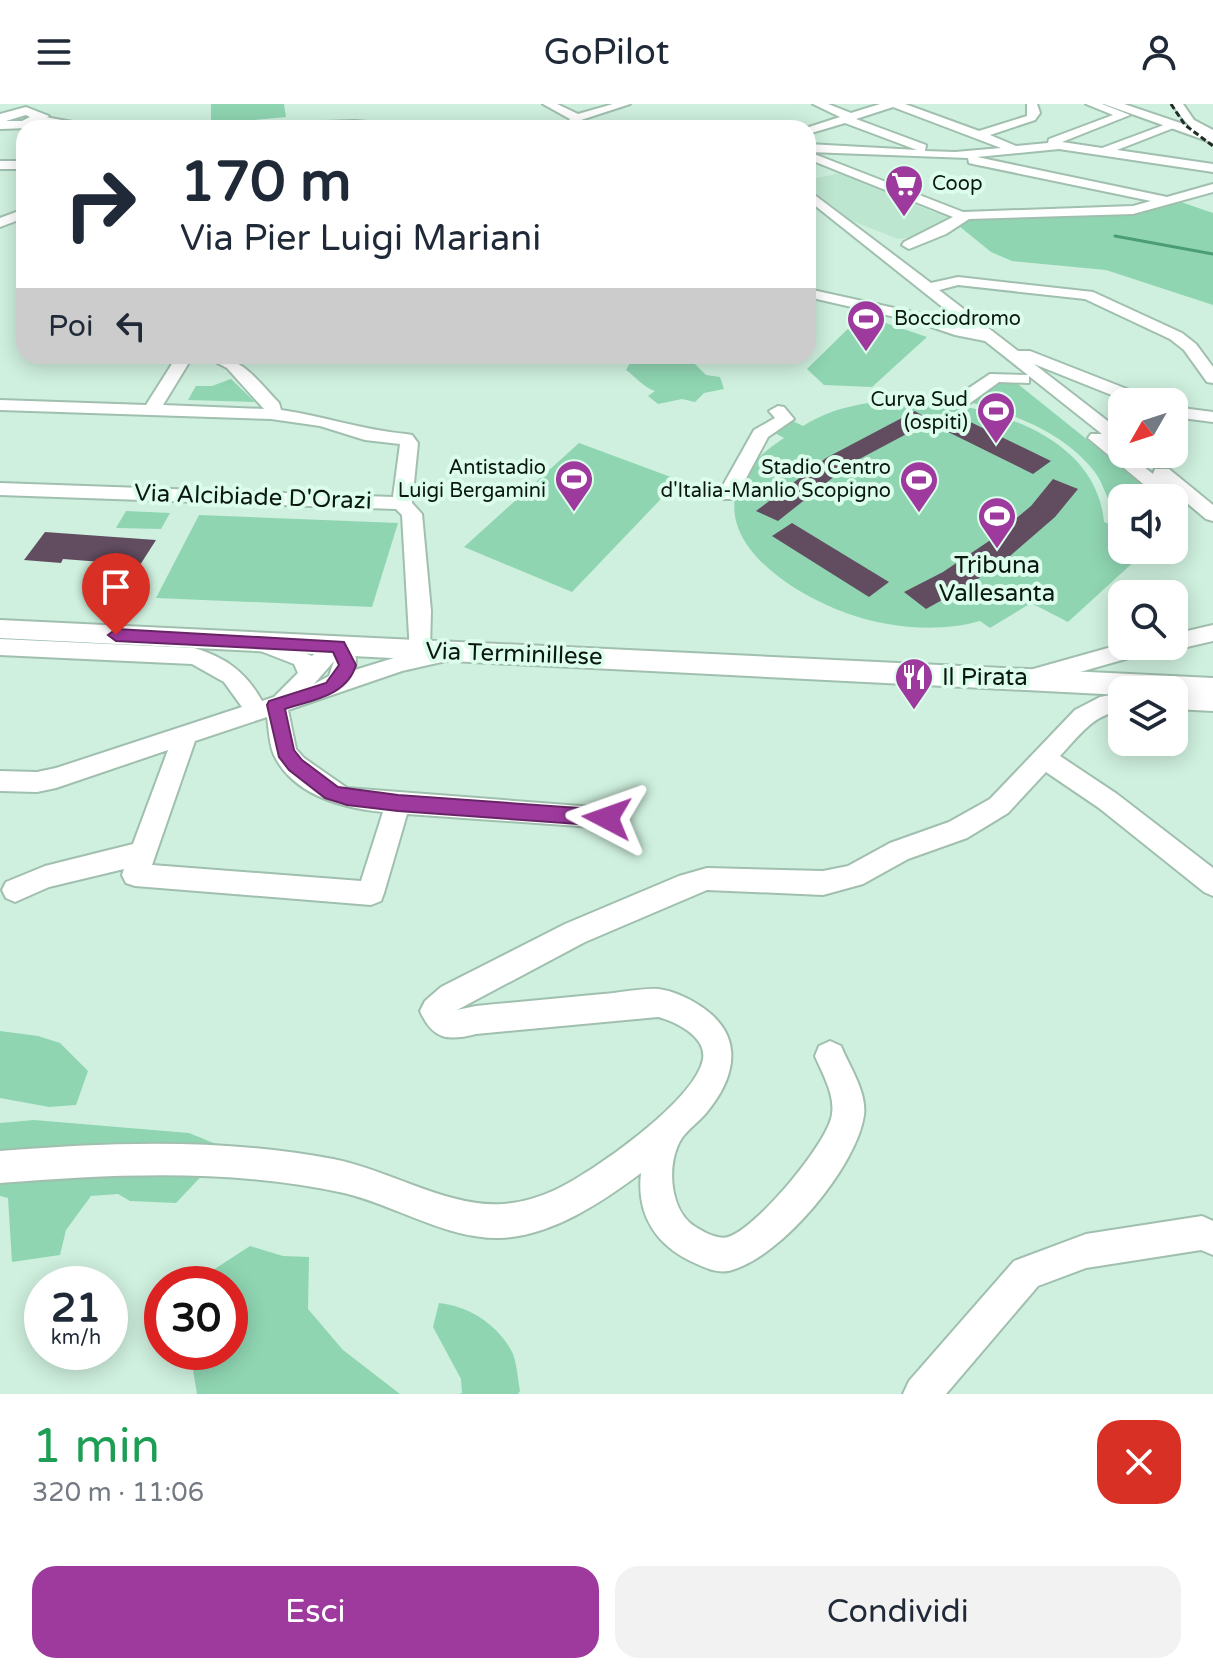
<!DOCTYPE html>
<html lang="it">
<meta charset="utf-8">
<style>
body{margin:0;font-family:"Varela Round",sans-serif;background:#f2f2f3;color:#1f2937;height:100vh;display:flex;flex-direction:column;font-size:30px;white-space:nowrap}
*{box-sizing:border-box;margin:0}
p{font-size:26px;color:#747a83}
.icon{flex:none;width:44px;height:44px;fill:none;stroke:currentColor;stroke-width:2;stroke-linecap:round;stroke-linejoin:round}
.map{position:relative;height:1290px;overflow:hidden}
.side{display:flex;flex-direction:column;background:#fff;flex:1}
.side>*{flex:none}
.top-card{position:absolute;left:16px;top:16px;width:800px;height:244px;border-radius:24px;box-shadow:0 4px 20px #0003;background:#fff;color:#1f2937;overflow:hidden}
.needle{width:52px;rotate:231deg}
.fabs{position:absolute;left:1108px;top:284px;display:grid;gap:16px}
.fabs a{display:grid;place-items:center;width:80px;height:80px;border-radius:16px;background:#fff;box-shadow:0 4px 20px #0003;font-size:40px}
.speed{position:absolute;left:24px;top:1162px;display:flex;gap:16px;font-size:40px;font-weight:700;text-align:center}
.speed>*{display:grid;place-content:center;width:104px;height:104px;border-radius:50%;background:#fff;box-shadow:0 4px 20px #0003;line-height:1}
.speed small{font-size:20px;font-weight:400}
.speed .limit{border:12px solid #d22;background:#fff;color:#111}
.pin{position:absolute;display:grid;place-items:center;width:68px;height:68px;color:#fff;margin:-82px -34px;border-radius:50% 50% 50% 0;rotate:-45deg;box-shadow:0 0 8px #0007}
.pin .icon{rotate:45deg}
.me{position:absolute;width:88px;margin:-44px;rotate:274deg;stroke-linejoin:round;filter:drop-shadow(0 0 6px #0008)}
.turn{display:flex;align-items:center;gap:28px;height:168px;padding:0 32px;font-size:36px}
.turn .icon{width:104px;height:104px;stroke-width:2.5}
.turn b{display:block;font-size:56px;line-height:68px}
.then{display:flex;align-items:center;height:76px;padding:0 32px;background:#0003;gap:16px;font-size:30px}
.round{display:grid;place-items:center;flex:none;width:84px;height:84px;border-radius:24px;background:#f2f2f3}
.head{display:flex;align-items:center;justify-content:space-between;height:136px;padding:0 32px}
h1{font-size:48px;font-weight:600;line-height:60px;color:#1e9e55}
.action{display:flex;gap:16px;margin-top:auto;padding:16px 32px}
.action a{flex:1;height:92px;border-radius:24px;background:#9e399d;color:#fff;font-size:32px;font-weight:600;line-height:92px;text-align:center}
.action a+a{background:#f2f2f3;color:#1f2937}
header{display:flex;justify-content:space-between;align-items:center;height:104px;padding:0 32px;background:#fff;font-size:36px;font-weight:600}
.map>svg:first-child{display:block}
</style>
<header><svg class="icon" aria-label="menu" viewBox="0 0 24 24"><path d="M4 6h16M4 12h16M4 18h16"/></svg>GoPilot<svg class="icon" aria-label="person" viewBox="0 0 24 24"><circle cx="12" cy="8" r="4"/><path d="M4 21q1-7 8-7t8 7"/></svg></header>
<div class="map">
<svg width="1213" height="1290" viewBox="0 0 1213 1290">
<rect width="100%" height="100%" fill="#cff0de"/>
<path fill="#bde6d0" d="M840,69l96,40 5,-2 8,6 -3,8 -27,11 -21,3 -46,-18 -44,-34v-7z"/>
<g fill="#8fd5b2">
<path d="M211,0h73l2,13 -75,7z"/>
<path d="M1178,97l35,12v92l-107,-35 -94,-9 -21,-9 -32,-26 6,-8 174,-6z"/>
<path d="M862,211l65,22 -55,50 -48,-2 -17,-16z"/>
<path d="M634,252h60l-2,5 14,14 14,2 4,12 -20,4 -9,9 -13,-3 -24,5 -10,-8 7,-5c-11,-3 -20,-15 -29,-21z"/>
<path d="M231,275l24,23 -67,-2 8,-14h16z"/>
<path d="M1003,275l10,1 147,118h-38v22c-15,-13 -16,-34 -28,-49 -31,-39 -78,-56 -125,-69z"/>
<path d="M912,295c74,6 184,34 192,123l18,6v9l-6,10 22,11 -70,64 -37,-19 -41,25 -10,-7c-41,12 -93,7 -134,-8 -82,-30 -169,-106 -62,-175l-11,-6 20,-11 10,5c33,-21 70,-25 109,-27z"/>
<path d="M579,339l100,37 -107,112 -108,-45z"/>
<path d="M126,407l44,2 -9,16 -45,-1z"/>
<path d="M199,411l199,8 -26,84 -216,-9z"/>
<path d="M0,927l38,5 22,7 28,28 -12,34 -27,2 -49,-9z"/>
<path d="M34,1016l155,13 27,11 -5,22 -35,37 -46,-2 -12,-7 -27,2 -25,34 -6,25 -48,7 -4,-64 -8,-2v-73z"/>
<path d="M250,1142l33,10 26,1 -1,52 35,41 57,44h-203l-7,-42h40v-68h-32l9,-10z"/>
<path d="M439,1199c30,3 60,22 74,51 4,11 5,26 7,37l-2,3h-59l3,-1 -1,-14 -28,-52z"/>
</g>
<g fill="none" stroke-linecap="round" stroke-linejoin="round">
<path stroke="#4a9d77" stroke-width="3" d="M1115,132l98,18"/>
</g>
<g fill="#614c60">
<path d="M915,307l16,10 -81,43 -72,57 -22,-10 70,-53z"/>
<path d="M960,313l91,44 -18,13 -91,-45z"/>
<path d="M1053,375l25,10 -23,28 -45,39 -41,29 -43,24 -22,-17 39,-20 46,-31 42,-35z"/>
<path d="M792,419l97,59 -20,15 -97,-61z"/>
<path d="M45,428l111,8 -16,25 -77,-6 -2,4 -37,-3z"/>
</g>
<g fill="none" stroke-linecap="round" stroke-linejoin="round">
<g stroke="#a0bfae" stroke-width="4">
<g id="minor">
<path d="M543,0h14l21,10 35,-10h17l-49,16 -7,8h-10l6,-9z"/>
<path d="M813,0h15l23,9 29,-9h25l74,27 48,-15v-12h10l3,9 -5,7 -45,15 26,11 32,-3 1,-4 64,-24 -27,-11h16l28,11 -68,27 40,6 70,-26 6,3 -2,2 -59,23 96,14v8l-154,-23 -82,8 190,40 46,-13v8l-80,22 -164,5 -23,15 -37,15 -7,-4 2,-3 49,-25 -145,-58v-15l109,6 -72,-27 -37,11 -2,-6 34,-11zM893,3l108,41 -46,4 -30,-1 1,-6 -70,-26zM809,48l159,6 1,5 4,1 178,37 -18,5 -170,6z"/>
<path d="M1172,0h11l11,16 19,10v5c-19,1 -31,-17 -41,-31z"/>
<path d="M40,12l38,7 126,2 6,3h-140l-34,-7v-4z"/>
<path d="M355,17l50,4 6,3h-188l6,-3z"/>
<rect x="0" y="57" width="24" height="8"/>
<path d="M808,86l123,93 27,-6 135,15 89,41 14,11 17,23v16l-6,-1 -23,-32 -14,-11 -85,-40 -127,-14 -19,5 79,61h12l120,47 2,4h-23l-95,-38 88,68v14l-5,-1 5,4v5h6l25,20 2,-5h14l44,36v16l-7,-2 -25,-21 -7,5v-5h-14l-72,-60 3,-4h11l-73,-58v7l-30,-1 -33,24h-12l-2,-4 2,-4 36,-24 38,1 -43,-34 -30,-6 -38,-13 -109,-25v-8l118,26 44,14 -162,-129z"/>
<path d="M24,105v9l-24,9v-9z"/>
<path d="M177,252h16l-30,49 101,4 -37,-41 -23,-12c39,0 50,21 75,47l2,7c42,6 82,20 125,24l6,1 6,8 -6,60 10,11 9,97 -1,38h16l3,6 -3,6 -44,10 -114,39 8,39 8,9 43,30 260,20 9,3 4,7 -4,7 -9,3 -200,-14 -23,79 -3,8 -10,4 -236,-19 -9,-3 -4,-8 2,-6 -75,18 -34,15 -9,-4 -4,-8 4,-8 39,-16 88,-22 35,-94 -112,38 -19,4 -37,-1v-20l37,1 19,-4 186,-61 -18,-25 -32,-18 -192,-9v-16l194,9c31,9 52,24 68,53l12,-4 24,-24 -4,-9 -41,-16 -3,-5 3,-5h16l43,18 18,-16h16l10,18 -1,12 55,-17 -8,-138 -6,-6 -396,-14v-12l393,14 7,-53 -35,-4 -45,-14 -49,-7 -271,-9v-10l146,5zM334,557l-5,15 -15,8zM267,613c2,12 2,27 7,38 19,40 69,53 109,57l-22,69 -209,-16 43,-124z"/>
<path d="M778,302l6,1 10,12 -26,18 -33,62h-14l-2,-4 3,-8 32,-57 21,-12 -6,-7z"/>
<path d="M1174,303l39,5v10l-39,-5z"/>
<path d="M1213,521v16l-39,9 -9,-4h9v-12z"/>
<path d="M1122,540l31,2 -3,6 -123,35 -8,-2 -3,-6 3,-6z"/>
<path d="M1174,587l39,2v18l-39,-2z"/>
<path d="M1122,589v18c-28,2 -44,26 -62,45l57,38 96,74v28l-9,-4 -105,-84 -53,-36 -38,41 -41,25 -59,21 -45,25 -40,11 -116,-5 -122,52 -128,68 19,-4c42,-4 85,-8 127,-12 18,-1 37,-6 55,-5 18,2 41,14 54,26 32,29 20,67 -5,97 -7,9 -19,17 -25,26 -16,24 -13,71 12,88 10,6 23,14 34,11 28,-8 101,-95 104,-123 3,-20 -10,-41 -17,-58l4,-10 11,-5 11,5c8,20 26,46 23,69 -7,51 -82,141 -132,155 -13,4 -24,-1 -35,-6 -40,-17 -61,-48 -56,-91 -39,29 -89,63 -141,65 -54,1 -105,-33 -156,-45 -114,-25 -229,-19 -344,-10v-32c112,-9 222,-13 333,8 54,10 115,49 170,45 17,-1 37,-7 52,-14 37,-17 141,-90 148,-131 4,-22 -28,-38 -45,-42l-182,17c-28,7 -43,6 -56,-23l5,-10 16,-14 124,-63 114,-48 28,-8 116,3 25,-5 42,-23 59,-21 41,-23 85,-89 25,-13z"/>
<path d="M1202,1112l11,5v34l-12,-5 -115,18 -48,18 -92,108h-43l6,-13 105,-120 72,-27z"/>
</g>
</g>
<g stroke="#a0bfae" stroke-width="4">
<g id="major">
<path d="M1104,0h20l89,30v9z"/>
<path d="M26,3l23,9 -19,12 -30,1v-15zM26,11l4,2 -8,4h-16z"/>
<path d="M0,516l1213,58v22l-39,-2v-8h-52v5l-1122,-57z"/>
</g>
</g>
<use href="#minor" fill="#fff" fill-rule="evenodd"/>
<use href="#major" fill="#fff" fill-rule="evenodd"/>
<path stroke="#1f2d26" stroke-width="3" stroke-dasharray="6 3" stroke-linecap="butt" d="M1171,0l14,21 28,21"/>
</g>
<path fill="#9e399d" stroke="#672566" stroke-width="2" d="M116,525l228,13 12,23c-9,31 -44,35 -71,44l9,41 8,10 36,27 60,8 209,15 7,2 3,6 -3,5 -7,3 -209,-15 -51,-6 -22,-7 -36,-28 -10,-13 -12,-52 2,-4 57,-18 13,-18 -6,-13 -217,-11 -8,-6z"/>
<defs>
<g id="supermarket-pin" transform="scale(2)"><path d="M0 17L-7.5 6A9.5 9.5 0 1 1 7.5 6Z" fill="#9e399d" stroke="#dcfdeb"/><path d="M-6-5.5h2.5l.6 2H6L4.5 2H-2.5L-4.4-4H-6ZM-1.5 3.2a1.3 1.3 0 1 0 .1 0ZM3 3.2a1.3 1.3 0 1 0 .1 0Z" fill="#fff"/></g>
<g id="stadium-pin" transform="scale(2)"><path d="M0 17L-7.5 6A9.5 9.5 0 1 1 7.5 6Z" fill="#9e399d" stroke="#dcfdeb"/><path d="M0-5a6.5 5 0 1 0 0 10a6.5 5 0 1 0 0-10ZM-3.5-1.8h7v3.6h-7Z" fill="#fff"/></g>
<g id="restaurant-pin" transform="scale(2)"><path d="M0 17L-7.5 6A9.5 9.5 0 1 1 7.5 6Z" fill="#9e399d" stroke="#dcfdeb"/><path d="M-5-6h1v4h1v-4h1v4h1v-4h1v5L-1.5 .5V6h-2V.5L-5-1ZM5-6V6H3V1.5H1.5Q1.5-4 5-6Z" fill="#fff"/></g>
</defs>
<g fill-rule="evenodd">
<use href="#supermarket-pin" x="904" y="80"/>
<use href="#stadium-pin" x="866" y="215"/>
<use href="#stadium-pin" x="996" y="307"/>
<use href="#stadium-pin" x="574" y="375"/>
<use href="#stadium-pin" x="919" y="376"/>
<use href="#stadium-pin" x="997" y="412"/>
<use href="#restaurant-pin" x="914" y="573"/>
</g>
<g text-anchor="middle" dominant-baseline="central" stroke-width="8" stroke-linejoin="round" paint-order="stroke">
<g font-size="20" fill="#0b1711" stroke="#dcfdeb" text-anchor="end">
<text x="932" y="80" text-anchor="start">Coop</text>
<text x="894" y="215" text-anchor="start">Bocciodromo</text>
<text x="968" y="296">Curva Sud<tspan x="968" dy="23">(ospiti)</tspan></text>
<text x="546" y="364">Antistadio<tspan x="546" dy="23">Luigi Bergamini</tspan></text>
<text x="891" y="364">Stadio Centro<tspan x="891" dy="23">d'Italia-Manlio Scopigno</tspan></text>
</g>
<g font-size="24" fill="#0b1711" stroke="#dcfdeb">
<text transform="translate(253 393) rotate(2)">Via Alcibiade D'Orazi</text>
<text transform="translate(514 550) rotate(2)">Via Terminillese</text>
</g>
<g font-size="24" fill="#0b1711" stroke="#dcfdeb">
<text x="997" y="461">Tribuna<tspan x="997" dy="28">Vallesanta</tspan></text>
<text x="942" y="573" text-anchor="start">Il Pirata</text>
</g>
</g>
</svg>
<div class="fabs">
<a><svg class="needle" viewBox="-14 -14 28 28"><path d="M0-13l5 13h-10z" fill="#e53935"/><path d="M0 13l5-13h-10z" fill="#747a83"/></svg></a>
<a><svg class="icon" aria-label="sound" viewBox="0 0 24 24"><path d="M4 9h4l5-4v14l-5-4H4zM17 9q2 3 0 6"/></svg></a>
<a><svg class="icon" aria-label="search" viewBox="0 0 24 24"><circle cx="10" cy="10" r="6"/><path d="M15 15l6 6"/></svg></a>
<a><svg class="icon" aria-label="layers" viewBox="0 0 24 24"><path d="M12 4l9 5-9 5-9-5zM3 14l9 5 9-5"/></svg></a>
</div>
<div class="speed"><div>21<small>km/h</small></div><div class="limit">30</div></div>
<div class="pin" style="left:116px;top:531px;background:#d93025"><svg class="icon" aria-label="arrive" viewBox="0 0 24 24"><path d="M6 21V4h12l-3 4 3 4H6"/></svg></div>
<svg class="me" style="left:607px;top:714px" viewBox="-20 -20 40 40"><path d="M0-17L14 15 0 8-14 15z" fill="#9e399d" stroke="#fff" stroke-width="4"/></svg>
<div class="top-card">
<div class="turn"><svg class="icon" aria-label="right" viewBox="0 0 24 24"><path d="M7 20v-9h11M14 6l5 5-5 5"/></svg><div><b>170 m</b>Via Pier Luigi Mariani</div></div>
<div class="then">Poi<svg class="icon" aria-label="left" viewBox="0 0 24 24"><path d="M17 20v-9H6M10 6l-5 5 5 5"/></svg></div>
</div>
</div>
<section class="side">
<div class="head"><div><h1>1 min</h1><p>320 m · 11:06</p></div><a class="round" style="background:#d93025;color:#fff"><svg class="icon" aria-label="close" viewBox="0 0 24 24"><path d="M6 6l12 12M18 6L6 18"/></svg></a></div>
<div class="action"><a>Esci</a><a>Condividi</a></div>
</section>
